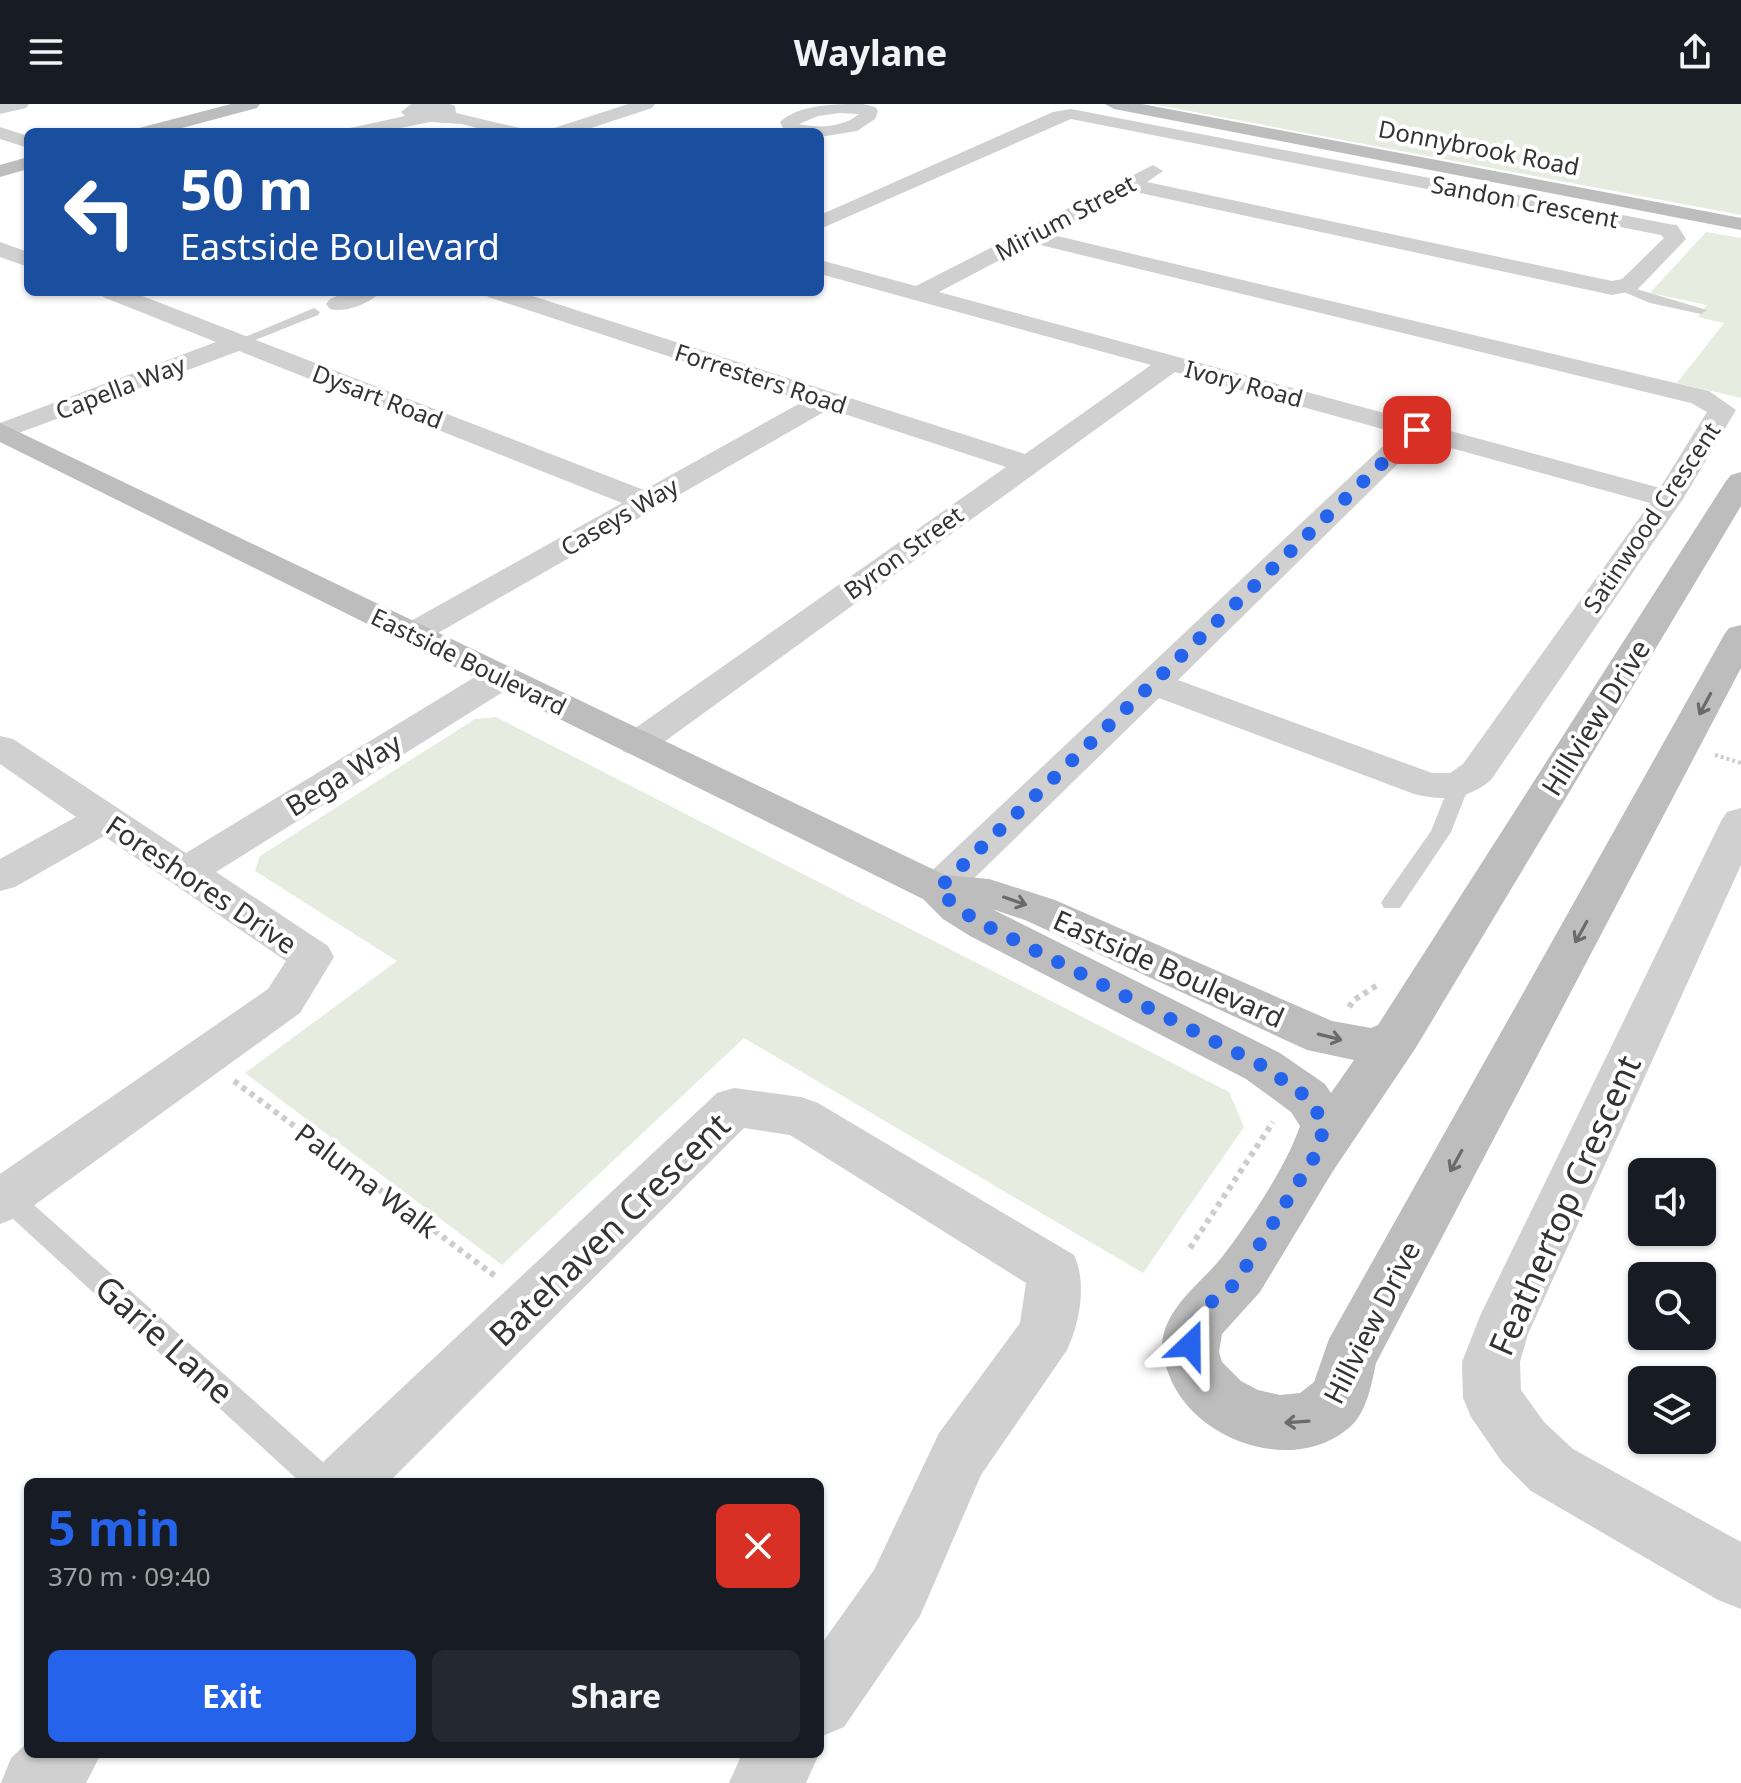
<!DOCTYPE html>
<meta charset="utf-8">
<style>
body{margin:0;font-family:"Noto Sans",sans-serif;background:#242831;color:#f1f3f6;height:100vh;display:flex;flex-direction:column;font-size:30px;white-space:nowrap}
*{box-sizing:border-box;margin:0}
p{font-size:26px;color:#9ea1a6}
.icon{flex:none;width:44px;height:44px;fill:none;stroke:currentColor;stroke-width:2;stroke-linecap:round;stroke-linejoin:round}
.map{position:relative;flex:1;overflow:hidden}
.details{position:absolute;left:24px;top:1374px;width:800px;height:280px;display:flex;flex-direction:column;background:#171b24;border-radius:12px;box-shadow:0 2px 6px #0004}
.details>*{flex:none}
.banner{position:absolute;left:24px;top:24px;width:800px;height:168px;border-radius:12px;box-shadow:0 2px 6px #0004;background:#1a4fa0;color:#fff;overflow:hidden}
.fabs{position:absolute;left:1628px;top:1054px;display:grid;gap:16px}
.fabs a{display:grid;place-items:center;width:88px;height:88px;border-radius:12px;background:#171b24;box-shadow:0 2px 6px #0004;font-size:40px}
.pin{position:absolute;display:grid;place-items:center;width:68px;height:68px;color:#fff;margin:-34px;border-radius:16px;box-shadow:0 4px 12px #0006}
.me{position:absolute;width:88px;margin:-44px;rotate:23deg;stroke-linejoin:round;filter:drop-shadow(0 0 6px #0008)}
.turn{display:flex;align-items:center;gap:28px;height:168px;padding:0 24px;font-size:36px}
.turn .icon{width:104px;height:104px;stroke-width:2.5}
.turn b{display:block;font-size:56px;line-height:68px}
.round{display:grid;place-items:center;flex:none;width:84px;height:84px;border-radius:12px;background:#242831}
.overview{display:flex;align-items:center;justify-content:space-between;height:136px;padding:0 24px}
h1{font-size:48px;font-weight:700;line-height:60px;color:#2563eb}
.primary-button{display:flex;gap:16px;margin-top:auto;padding:16px 24px}
.primary-button a{flex:1;height:92px;border-radius:12px;background:#2563eb;color:#fff;font-size:32px;font-weight:700;line-height:92px;text-align:center}
.primary-button a+a{background:#242831;color:#f1f3f6}
header{display:flex;justify-content:space-between;align-items:center;height:104px;padding:0 24px;background:#171b24;font-size:36px;font-weight:700}
.map>svg:first-child{display:block}
</style>
<header><svg class="icon" aria-label="menu" viewBox="0 0 24 24"><path d="M4 6h16M4 12h16M4 18h16"/></svg>Waylane<svg class="icon" aria-label="share" viewBox="0 0 24 24"><path d="M12 15V3M7 8l5-5 5 5M5 13v7h14v-7"/></svg></header>
<div class="map">
<svg width="1741" height="1679" viewBox="0 0 1741 1679">
<rect width="100%" height="100%" fill="#fff"/>
<g fill="#e6ecdf">
<path d="M1152,0h589v111z"/>
<path d="M1706,128l35,6v160l-64,-15 47,-60 -26,-6 9,-12 -57,-12z"/>
<path d="M496,613l733,375 15,35 -101,146 -399,-235 -242,227 -257,-192 152,-112 -142,-90 5,-15 215,-137z"/>
</g>
<g fill="none" stroke-linecap="round" stroke-linejoin="round">
<path stroke="#cdcdcd" stroke-width="4" stroke-dasharray="3 3" stroke-linecap="butt" d="M1715,651l26,8"/>
<g stroke="#cdcdcd" stroke-width="6" stroke-dasharray="5 5" stroke-linecap="butt">
<path d="M1349,903l5,-7 25,-16"/>
<path d="M234,977l261,195"/>
<path d="M1190,1144l83,-126"/>
</g>
<g fill="#d0d0d0" fill-rule="evenodd">
<path d="M1623,181l84,25 -6,4 -51,-11 -31,-13v-4z"/>
<path d="M314,204l6,4 -2,3 -75,30 -10,-3z"/>
<path d="M1459,676l10,6 -18,46 -51,76h-16l-3,-5 3,-5 47,-67 18,-45z"/>
<path d="M7,1082l9,3 317,282 4,11h-37l-300,-275v-18z"/>
</g>
<g fill="#d0d0d0" fill-rule="evenodd">
<path d="M0,0h29l-3,4 -26,6z"/>
<path d="M411,0h39l5,2 1,7 64,15 2,4h-30l-30,-8 -32,-2 -49,10h-33l2,-4 55,-12 -4,-4z"/>
<path d="M628,0h27l-3,4 -73,24h-27l2,-4z"/>
<path d="M863,0l12,3 3,4 -3,8 -18,12 -37,6v-5h-35l-5,-10c19,-18 56,-18 83,-18zM840,9l19,1c-15,13 -41,15 -60,10l19,-8z"/>
<path d="M1071,5l598,115 8,1 9,14 -49,51 -25,5 -481,-104 -82,43 660,157 27,19 -53,89 -192,281c-24,20 -47,21 -77,14l-255,-96 -206,201 -15,4 -15,-4 -6,-10 6,-10 474,-446 -222,-61 -525,380 -13,3 -13,-3 -6,-8 6,-8 382,-269 -177,-58 -405,232 -12,3 -12,-3 -5,-7 5,-7 222,-124 -383,-152 -239,89v-17l216,-81 -113,-45 -4,-5h33l512,198 160,-89 -316,-104 -4,-5h36l505,162 126,-89 -331,-91v-14l96,26 237,-121 10,6 -16,11 465,99 10,-2 42,-41 -3,-3 -590,-116 -251,110v-14l233,-103zM1032,139l659,160 16,9 -47,76 -721,-196zM1422,336l228,63 -187,261 -13,9h-18l-254,-93z"/>
<path d="M0,23l28,9v12l-28,-9z"/>
<path d="M0,138l28,10v15l-28,-10z"/>
<path d="M347,188h33c-10,12 -36,21 -50,17l-4,-5 4,-5z"/>
<path d="M501,562l13,3 5,8 -5,8 -298,187 112,74 6,11 -34,56 -282,204 -18,7v-50l268,-185 18,-28 -182,-125 -89,51 -15,4v-32l76,-42 -76,-53v-28l13,3 173,114 302,-184z"/>
<path d="M1741,704v57l-213,469 -8,28 1,28 23,32 29,27 168,93v67l-23,-9 -187,-109 -29,-29 -31,-45 -8,-19 -1,-36 18,-46 241,-495 6,-9z"/>
<path d="M734,984l67,9 17,6 256,152c13,28 6,67 -7,95l-86,125 -61,141 -76,111 -24,10v-91l54,-76 65,-137 81,-110 6,-40 -236,-148 -46,-7 -355,354h-73l8,-21 393,-368z"/>
<path d="M28,1638v12h73l-15,29h-85l10,-25z"/>
<path d="M742,1650h77l-13,29h-77z"/>
</g>
<g fill="#bdbdbd" fill-rule="evenodd">
<path d="M231,0h29l-3,4 -90,24h-30l2,-4z"/>
<path d="M1105,0h37l599,114v12l-627,-121z"/>
<path d="M28,53v12l-28,8v-12z"/>
<path d="M0,319l945,452 44,4 66,21 277,121 39,7 7,-3 348,-544 5,-6 10,-3v34l-28,47 -298,496 -82,122 -73,121 -38,42 -3,18 3,10 19,19 17,9 22,5 20,-2 14,-11 15,-43 395,-704 5,-7 12,-3v43l-365,695c-4,19 -9,48 -24,62 -55,52 -158,17 -183,-50 -2,-6 -7,-16 -7,-23 -2,-42 38,-67 60,-95 28,-37 63,-88 78,-131l-9,-14 -45,-33 -276,-143 -27,-17 -20,-20 -923,-457zM992,805l33,11 282,130 47,10 -23,33 -6,-9 -45,-31z"/>
</g>
</g>
<defs><path id="oneway-shaft" d="M-6 0H5M1.5-3L5.5 0L1.5 3" fill="none" stroke-width="1.6" stroke-linecap="round" stroke-linejoin="round" transform="scale(2)"/></defs>
<g stroke="#6a6a6a">
<use href="#oneway-shaft" transform="translate(1705 600) rotate(118)"/>
<use href="#oneway-shaft" transform="translate(1015 797) rotate(19)"/>
<use href="#oneway-shaft" transform="translate(1581 828) rotate(119)"/>
<use href="#oneway-shaft" transform="translate(1330 933) rotate(14)"/>
<use href="#oneway-shaft" transform="translate(1456 1057) rotate(119)"/>
<use href="#oneway-shaft" transform="translate(1297 1318) rotate(176)"/>
</g>
<g fill="none" stroke-linecap="round" stroke-linejoin="round">
<path stroke="#2563eb" stroke-width="14" stroke-dasharray="0 25.2" d="M1190,1241l3,-19 17,-23 25,-19 80,-128 10,-31 -17,-27 -45,-32 -278,-141 -27,-16 -20,-20 479,-459"/>
</g>
<g text-anchor="middle" dominant-baseline="central" stroke-width="8" stroke-linejoin="round" paint-order="stroke">
<g font-size="24" fill="#333" stroke="#fff">
<text transform="translate(1479 43) rotate(11)">Donnybrook Road</text>
<text transform="translate(1525 97) rotate(11)">Sandon Crescent</text>
<text transform="translate(1065 113) rotate(-28)">Mirium Street</text>
<text transform="translate(761 274) rotate(18)">Forresters Road</text>
<text transform="translate(1244 279) rotate(15)">Ivory Road</text>
<text transform="translate(120 283) rotate(-21)">Capella Way</text>
<text transform="translate(378 292) rotate(21)">Dysart Road</text>
<text transform="translate(619 412) rotate(-30)">Caseys Way</text>
<text transform="translate(1651 413) rotate(-56)">Satinwood Crescent</text>
<text transform="translate(903 448) rotate(-36)">Byron Street</text>
<text transform="translate(469 557) rotate(26)">Eastside Boulevard</text>
</g>
<g font-size="28" fill="#333" stroke="#fff">
<text transform="translate(1595 613) rotate(-58)">Hillview Drive</text>
<text transform="translate(343 670) rotate(-32)">Bega Way</text>
<text transform="translate(202 780) rotate(34)">Foreshores Drive</text>
<text transform="translate(1169 864) rotate(24)">Eastside Boulevard</text>
<text transform="translate(367 1076) rotate(37)">Paluma Walk</text>
<text transform="translate(1371 1218) rotate(-63)">Hillview Drive</text>
</g>
<g font-size="34" fill="#333" stroke="#fff">
<text transform="translate(1564 1101) rotate(-66)">Feathertop Crescent</text>
<text transform="translate(609 1125) rotate(-44)">Batehaven Crescent</text>
<text transform="translate(165 1235) rotate(42)">Garie Lane</text>
</g>
</g>
</svg>
<div class="fabs">
<a><svg class="icon" aria-label="sound" viewBox="0 0 24 24"><path d="M4 9h4l5-4v14l-5-4H4zM17 9q2 3 0 6"/></svg></a>
<a><svg class="icon" aria-label="search" viewBox="0 0 24 24"><circle cx="10" cy="10" r="6"/><path d="M15 15l6 6"/></svg></a>
<a><svg class="icon" aria-label="layers" viewBox="0 0 24 24"><path d="M12 4l9 5-9 5-9-5zM3 14l9 5 9-5"/></svg></a>
</div>
<div class="pin" style="left:1417px;top:326px;background:#d93025"><svg class="icon" aria-label="arrive" viewBox="0 0 24 24"><path d="M6 21V4h12l-3 4 3 4H6"/></svg></div>
<svg class="me" style="left:1190px;top:1241px" viewBox="-20 -20 40 40"><path d="M0-17L14 15 0 8-14 15z" fill="#2563eb" stroke="#fff" stroke-width="4"/></svg>
<div class="banner">
<div class="turn"><svg class="icon" aria-label="left" viewBox="0 0 24 24"><path d="M17 20v-9H6M10 6l-5 5 5 5"/></svg><div><b>50 m</b>Eastside Boulevard</div></div>
</div>
<section class="details">
<div class="overview"><div><h1>5 min</h1><p>370 m · 09:40</p></div><a class="round" style="background:#d93025;color:#fff"><svg class="icon" aria-label="close" viewBox="0 0 24 24"><path d="M6 6l12 12M18 6L6 18"/></svg></a></div>
<div class="primary-button"><a>Exit</a><a>Share</a></div>
</section>
</div>
